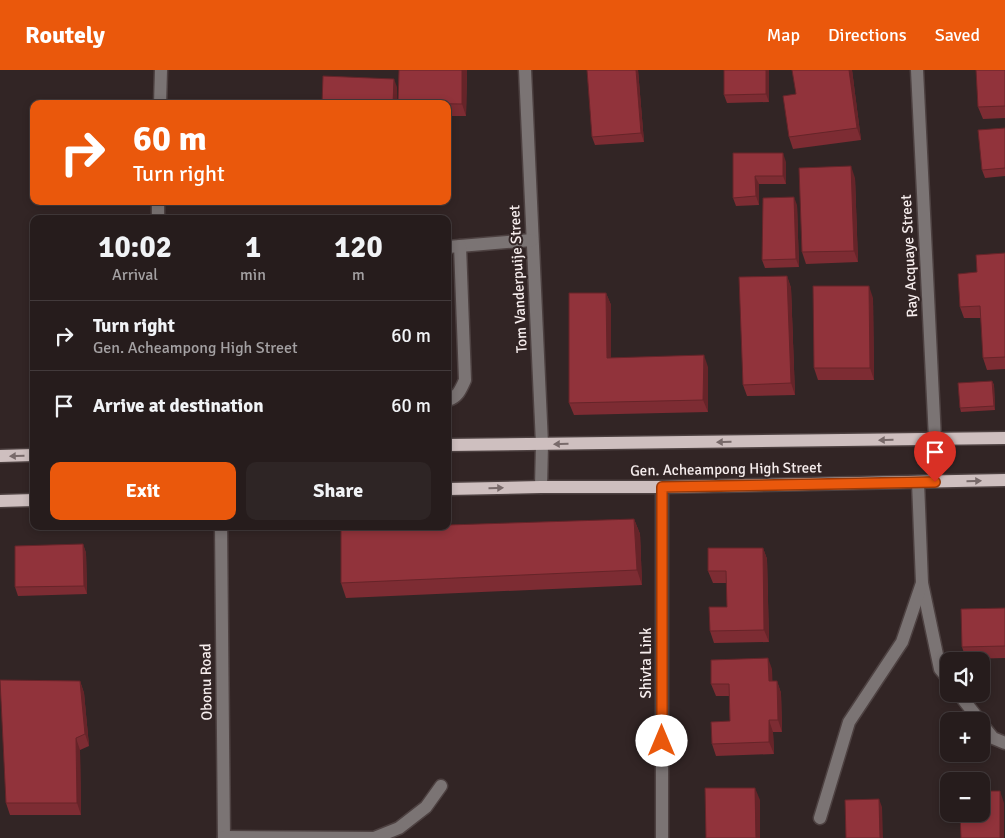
<!DOCTYPE html>
<meta charset="utf-8">
<style>
body{margin:0;font-family:Signika,sans-serif;background:#2e2525;color:#f1f3f6;height:100vh;display:flex;flex-direction:column;font-size:19px;white-space:nowrap}
*{box-sizing:border-box;margin:0}
p{font-size:16px;color:#a4a1a3}
.icon{flex:none;width:28px;height:28px;fill:none;stroke:currentColor;stroke-width:2;stroke-linecap:round;stroke-linejoin:round}
.map{position:relative;flex:1;overflow:hidden}
.sheet{position:absolute;left:30px;top:145px;width:421px;height:315px;display:flex;flex-direction:column;background:#261c1c;border-radius:10px;box-shadow:0 2px 8px #0003,0 0 0 1px #423a3b}
.sheet>*{flex:none}
.top-card{position:absolute;left:30px;top:30px;width:421px;height:105px;border-radius:10px;box-shadow:0 2px 8px #0003,0 0 0 1px #423a3b;background:#ea580c;color:#fff;overflow:hidden}
.buttons{position:absolute;left:940px;top:582px;display:grid;gap:10px}
.buttons a{display:grid;place-items:center;width:50px;height:50px;border-radius:10px;background:#261c1c;box-shadow:0 2px 8px #0003,0 0 0 1px #423a3b;font-size:25px}
.pin{position:absolute;display:grid;place-items:center;width:42px;height:42px;color:#fff;margin:-51px -21px;border-radius:50% 50% 50% 0;rotate:-45deg;box-shadow:0 0 5px #0007}
.pin .icon{rotate:45deg}
.me{position:absolute;width:55px;margin:-28px;rotate:0deg;stroke-linejoin:round;filter:drop-shadow(0 0 4px #0008)}
.turn{display:flex;align-items:center;gap:18px;height:105px;padding:0 20px;font-size:22px}
.turn .icon{width:65px;height:65px;stroke-width:2.5}
.turn b{display:block;font-size:35px;line-height:42px}
.eta{display:flex;justify-content:space-evenly;align-items:center;height:85px;text-align:center}
.eta b{font-size:30px;font-weight:800;line-height:35px}
.cta{display:flex;gap:10px;margin-top:auto;padding:10px 20px}
.cta a{flex:1;height:58px;border-radius:10px;background:#ea580c;color:#fff;font-size:20px;font-weight:800;line-height:58px;text-align:center}
.cta a+a{background:#2e2525;color:#f1f3f6}
ul{padding:0;list-style:none}
li{display:flex;align-items:center;gap:15px;height:70px;padding:0 20px;border-top:1px solid #423a3b}
li div{flex:1}
li b{display:block;font-size:19px}
li em{font-style:normal}
header{display:flex;align-items:center;gap:30px;box-sizing:border-box;height:70px;padding:0 25px;background:#ea580c;color:#fff}
header strong{font-size:24px}
nav{display:flex;gap:28px;margin-inline-start:auto;font-size:18px}
.map>svg:first-child{display:block}
</style>
<header>
<strong>Routely</strong>
<nav><a>Map</a><a>Directions</a><a>Saved</a></nav>
</header>
<div class="map">
<svg width="1005" height="768" viewBox="0 0 1005 768">
<rect width="100%" height="100%" fill="#322525"/>
<g fill="none" stroke-linecap="round" stroke-linejoin="round">
<g stroke="#4d4141" stroke-width="15">
<g id="minor">
<path d="M525,0l17,374 -1,43"/>
<path d="M917,0l18,369"/>
<path d="M160,34l1,-34"/>
<path d="M158,149v-18"/>
<path d="M448,177l84,-7"/>
<path d="M448,330c10,-3 13,-11 17,-20l-5,-134"/>
<path d="M662,417v351"/>
<path d="M221,456l3,312"/>
<path d="M922,513l18,86 9,11"/>
<path d="M959,624l21,27"/>
<path d="M981,653l12,15 12,5"/>
<path d="M820,748l29,-96 53,-80 20,-59 -4,-101"/>
<path d="M224,767l150,1 25,-10 27,-21 15,-21"/>
</g>
</g>
<g stroke="#4d4141" stroke-width="15">
<g id="major">
<path d="M448,375l557,-7"/>
<path d="M0,386l34,-1"/>
<path d="M448,419l93,-2h121l343,-7"/>
<path d="M0,431l34,-1"/>
</g>
</g>
<use href="#minor" stroke="#7b7474" stroke-width="12"/>
<use href="#major" stroke="#cebfbf" stroke-width="12"/>
</g>
<g fill="#7d2c33">
<path d="M399,0h68l-1,46h-18v-12h-50z"/>
<path d="M638,0l6,72 -49,3 -3,-8z"/>
<path d="M724,0h45v32l-42,1 -3,-8z"/>
<path d="M852,0l9,70 -68,9 -4,-12 7,-43z"/>
<path d="M1005,0v48l-22,1 -5,-12z"/>
<path d="M1005,58v48l-20,2 -3,-8z"/>
<path d="M733,83l53,9v22h-27v21l-23,1 -3,-8z"/>
<path d="M855,108l3,84 -52,2 -4,-12z"/>
<path d="M797,135l2,62 -34,1 -3,-8z"/>
<path d="M1005,183v116l-18,1 -4,-12 -2,-40h-17l-4,-11 17,-35z"/>
<path d="M787,206l4,12 4,107 -48,1 -4,-11z"/>
<path d="M606,223l5,12v53l97,9v45l-134,3 -5,-12z"/>
<path d="M873,228l1,82h-56l-4,-12z"/>
<path d="M992,311l2,4 1,25 -34,2 -1,-4z"/>
<path d="M634,449l6,15 2,51 -296,13 -5,-15z"/>
<path d="M83,474l3,9 1,41 -69,2 -3,-9z"/>
<path d="M763,478l4,11 2,83 -55,1 -4,-12 17,-24v-24h-14l-5,-12z"/>
<path d="M1005,538v50l-39,1 -4,-12z"/>
<path d="M772,599v12h5l4,12 1,39h-9l1,22 -58,2 -4,-12 18,-23 -1,-25h-13l-5,-12z"/>
<path d="M80,611l4,12 5,53 -9,4 1,65h-71l-4,-12z"/>
</g>
<g fill="#662429">
<path d="M462,0h5l-1,46 -4,-12z"/>
<path d="M636,0h2l6,72 -3,-9z"/>
<path d="M766,0h3v32l-3,-8z"/>
<path d="M849,0h3l9,70 -4,-12z"/>
<path d="M394,9l3,8v17h-4z"/>
<path d="M783,83l3,9v22l-3,-8z"/>
<path d="M851,96l4,12 3,84 -4,-11z"/>
<path d="M755,106l4,8v21l-3,-9z"/>
<path d="M794,127l3,8 2,62 -3,-8z"/>
<path d="M787,206l4,12 4,107 -4,-12z"/>
<path d="M869,216l4,12 1,82 -4,-12z"/>
<path d="M606,223l5,12v65l-4,-12z"/>
<path d="M704,285l4,12v45l-5,-12z"/>
<path d="M992,311l2,4 1,25 -1,-4z"/>
<path d="M634,449l6,15 2,51 -5,-15z"/>
<path d="M83,474l3,9 1,41 -3,-8z"/>
<path d="M763,478l4,11 2,83 -5,-12z"/>
<path d="M768,588l4,11 1,24 -4,-12z"/>
<path d="M80,611l4,12 5,53 -4,-12z"/>
<path d="M777,611l4,12 1,39 -4,-12z"/>
<path d="M769,650l4,12 1,22 -5,-12z"/>
<path d="M76,668l4,12 1,65 -4,-12z"/>
<path d="M755,718l5,12v38h-4z"/>
<path d="M1000,721l4,12v35h-4z"/>
<path d="M879,729l3,8 1,31h-3z"/>
</g>
<g fill="#91333b" stroke="#662429">
<path d="M399,0h63v34l-64,-1z"/>
<path d="M587,0h49l5,63 -49,4z"/>
<path d="M724,0h42v24l-42,1z"/>
<path d="M792,0h57l8,58 -68,9 -6,-41 13,-2z"/>
<path d="M976,0h29v36l-27,1z"/>
<path d="M323,6l71,3 -1,25h-71z"/>
<path d="M1005,58v40l-23,2 -4,-40z"/>
<path d="M733,83h50v23h-28l1,20 -23,2z"/>
<path d="M851,96l3,85 -52,1 -3,-84z"/>
<path d="M794,127l2,62 -34,1 1,-62z"/>
<path d="M1005,183v104l-22,1 -3,-52 -20,1 -2,-33 19,-2 -1,-17z"/>
<path d="M787,206l4,107 -48,2 -4,-108z"/>
<path d="M813,216h56l1,82h-56z"/>
<path d="M569,223h37l1,65 97,-3 -1,45 -134,3z"/>
<path d="M992,311l2,25 -34,2 -2,-25z"/>
<path d="M634,449l3,51 -296,13v-55l60,-2h47v-1z"/>
<path d="M83,474l1,42 -69,1v-41z"/>
<path d="M708,478h55l1,82 -54,1 -1,-24h18l-1,-36h-18z"/>
<path d="M1005,538v38l-43,1 -1,-38z"/>
<path d="M768,588l1,23h8l1,39h-9v22l-57,2 -1,-22 19,-1 -1,-37h-18v-24z"/>
<path d="M0,610l80,1 5,53 -9,4 1,65h-71z"/>
<path d="M705,718h50l1,50h-50z"/>
<path d="M981,721h19v47h-39l-1,-24h21z"/>
<path d="M879,729l1,39h-34l-1,-38z"/>
</g>
<defs><path id="oneway-solid" d="M-6-.8H1V-3.2L6.5 0L1 3.2V.8H-6Z" transform="scale(1.25)"/></defs>
<g fill="#786a6a">
<use href="#oneway-solid" transform="translate(886 370) rotate(179)"/>
<use href="#oneway-solid" transform="translate(724 372) rotate(179)"/>
<use href="#oneway-solid" transform="translate(561 374) rotate(179)"/>
<use href="#oneway-solid" transform="translate(17 386) rotate(178)"/>
<use href="#oneway-solid" transform="translate(974 411) rotate(-1)"/>
<use href="#oneway-solid" transform="translate(496 418) rotate(-1)"/>
</g>
<g fill="none" stroke-linecap="round" stroke-linejoin="round">
<g stroke="#983908" stroke-width="12">
<path id="route" d="M662,671v-254l273,-5"/>
</g>
<use href="#route" stroke="#ea580c" stroke-width="9"/>
</g>
<g text-anchor="middle" dominant-baseline="central" stroke-width="4" stroke-linejoin="round" paint-order="stroke">
<g font-size="15" fill="#f6eded" stroke="#322525">
<text transform="translate(909 186) rotate(-93)">Ray Acquaye Street</text>
<text transform="translate(518 209) rotate(-93)">Tom Vanderpuije Street</text>
<text transform="translate(726 399) rotate(-1)">Gen. Acheampong High Street</text>
<text transform="translate(646 593) rotate(-90)">Shivta Link</text>
<text transform="translate(206 612) rotate(-91)">Obonu Road</text>
</g>
</g>
</svg>
<div class="buttons">
<a><svg class="icon" aria-label="sound" viewBox="0 0 24 24"><path d="M4 9h4l5-4v14l-5-4H4zM17 9q2 3 0 6"/></svg></a>
<a>+</a>
<a>−</a>
</div>
<div class="pin" style="left:935px;top:412px;background:#d93025"><svg class="icon" aria-label="arrive" viewBox="0 0 24 24"><path d="M6 21V4h12l-3 4 3 4H6"/></svg></div>
<svg class="me" style="left:662px;top:671px" viewBox="-20 -20 40 40"><circle r="19" fill="#fff"/><path d="M0-13L10 11 0 6-10 11z" fill="#ea580c"/></svg>
<div class="top-card">
<div class="turn"><svg class="icon" aria-label="right" viewBox="0 0 24 24"><path d="M7 20v-9h11M14 6l5 5-5 5"/></svg><div><b>60 m</b>Turn right</div></div>
</div>
<section class="sheet">
<div class="eta">
<div><b>10:02</b><p>Arrival</p></div>
<div><b>1</b><p>min</p></div>
<div><b>120</b><p>m</p></div>
</div>
<ul>
<li><svg class="icon" aria-label="right" viewBox="0 0 24 24"><path d="M7 20v-9h11M14 6l5 5-5 5"/></svg><div><b>Turn right</b><p>Gen. Acheampong High Street</p></div><em>60 m</em></li>
<li><svg class="icon" aria-label="arrive" viewBox="0 0 24 24"><path d="M6 21V4h12l-3 4 3 4H6"/></svg><div><b>Arrive at destination</b></div><em>60 m</em></li>
</ul>
<div class="cta"><a>Exit</a><a>Share</a></div>
</section>
</div>
